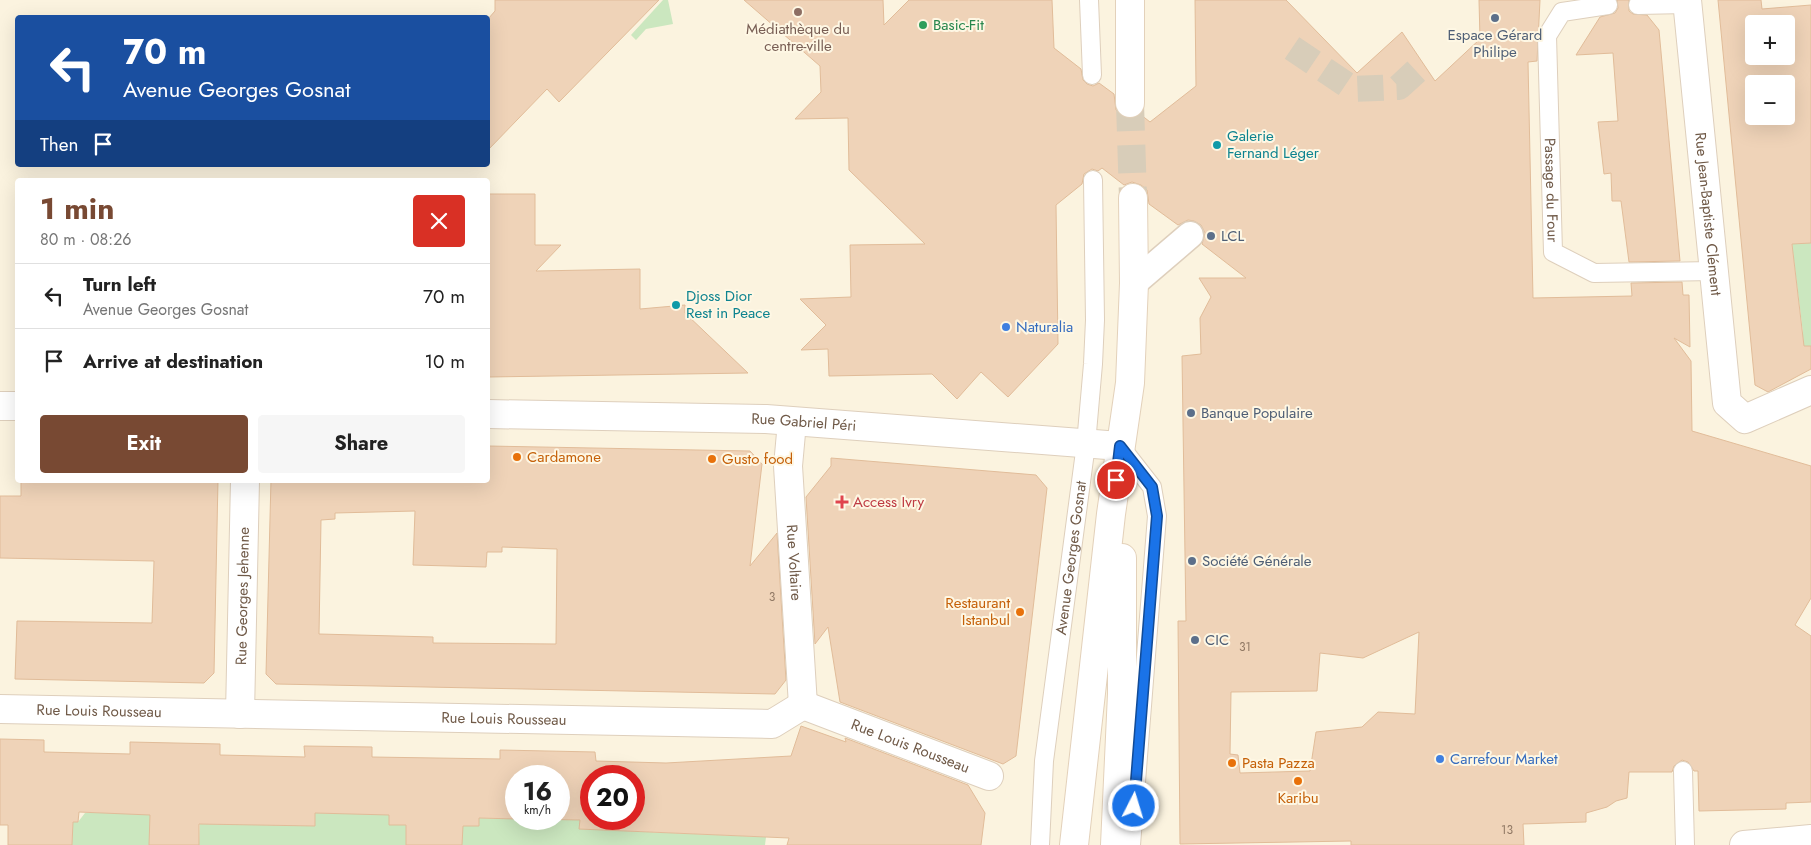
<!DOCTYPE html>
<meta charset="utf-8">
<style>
body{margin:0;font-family:Jost,sans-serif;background:#f6f6f6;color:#222;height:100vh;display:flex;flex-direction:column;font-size:19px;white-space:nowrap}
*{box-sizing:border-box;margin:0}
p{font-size:16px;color:#767676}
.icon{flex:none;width:28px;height:28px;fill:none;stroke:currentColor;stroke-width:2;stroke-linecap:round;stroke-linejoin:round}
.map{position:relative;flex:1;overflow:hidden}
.drawer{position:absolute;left:15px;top:178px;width:475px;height:305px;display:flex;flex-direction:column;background:#fff;border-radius:5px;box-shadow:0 5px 20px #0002}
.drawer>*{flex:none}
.top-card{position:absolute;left:15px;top:15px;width:475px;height:152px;border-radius:5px;box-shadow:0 5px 20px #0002;background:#1a4fa0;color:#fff;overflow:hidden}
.controls{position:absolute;left:1745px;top:15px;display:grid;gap:10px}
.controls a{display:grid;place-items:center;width:50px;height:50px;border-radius:5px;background:#fff;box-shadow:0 5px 20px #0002;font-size:25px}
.speed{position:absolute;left:505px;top:765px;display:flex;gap:10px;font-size:25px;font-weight:700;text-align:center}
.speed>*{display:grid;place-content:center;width:65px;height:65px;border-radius:50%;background:#fff;box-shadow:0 5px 20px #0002;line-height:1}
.speed small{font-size:12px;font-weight:400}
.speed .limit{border:8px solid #d22;background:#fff;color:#111}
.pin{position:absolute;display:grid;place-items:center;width:42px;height:42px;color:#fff;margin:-21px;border:2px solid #fff;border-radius:50%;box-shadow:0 1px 5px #0007}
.me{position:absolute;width:55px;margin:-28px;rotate:5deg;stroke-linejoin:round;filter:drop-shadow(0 0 4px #0008)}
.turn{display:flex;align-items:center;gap:18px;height:105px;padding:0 25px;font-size:22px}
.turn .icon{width:65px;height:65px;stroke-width:2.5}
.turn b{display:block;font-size:35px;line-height:42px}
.then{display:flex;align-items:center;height:48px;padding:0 25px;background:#0003;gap:10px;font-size:19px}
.round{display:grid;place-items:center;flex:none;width:52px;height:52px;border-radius:5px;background:#f6f6f6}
.headline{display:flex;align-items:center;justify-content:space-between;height:85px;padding:0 25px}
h1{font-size:30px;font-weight:700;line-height:38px;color:#784933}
.primary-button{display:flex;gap:10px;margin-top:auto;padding:10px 25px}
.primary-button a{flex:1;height:58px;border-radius:5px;background:#784933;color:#fff;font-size:20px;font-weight:700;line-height:58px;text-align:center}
.primary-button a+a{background:#f6f6f6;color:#222}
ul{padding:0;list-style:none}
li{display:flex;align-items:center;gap:15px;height:65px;padding:0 25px;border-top:1px solid #e0e0e0}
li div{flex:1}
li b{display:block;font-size:19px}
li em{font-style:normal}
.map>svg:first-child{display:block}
</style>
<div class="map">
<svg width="1811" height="845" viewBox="0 0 1811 845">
<rect width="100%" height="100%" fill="#fbf3df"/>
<g fill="#cbe7bf">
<path d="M663,0h5l5,24 -27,5 -10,11 -5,-5z"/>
<path d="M1811,242v104h-7l-7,-11 6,-2 -11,-89z"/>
<path d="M151,811l-2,34h-77l1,-23h5l7,-9z"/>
<path d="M315,813l74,1v11h24l-7,12v8h-207l1,-29 30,8 85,2z"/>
<path d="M479,818l101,2v9l186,8 -1,8h-303v-6l-6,-1v-12h23z"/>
</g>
<g fill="#efd3b8" stroke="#e1bc99" fill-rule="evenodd">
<path d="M495,0h164l-100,102 -12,-13 -59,61v-131l7,-8z"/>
<path d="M744,0h139l1,25 25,-25h143l2,48 27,21 2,11 4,4 6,2 6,-3 15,11 2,16 6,6 8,3 10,-5 10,8 46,-36 -1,-86h91l71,73 45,-41 33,49 45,-42 -1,-39h61l-3,61 -9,1 5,236 99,-2 -1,-13 51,-1 1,13h6l1,52 -16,-9 17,23 1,70 119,35v132l-16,27 16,11v166l-25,1v6l-87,2 -1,-40h-4l-6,-9 -6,-2 -8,6 -2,6h-43l-2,26 -11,3 -9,6 -21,6v9l-63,2 1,21h-173v-4l-171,3 -2,-223h8l-4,-265 19,-2 -1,-36 11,-21 -12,-19h47l-44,-34 3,-11 -4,-8 -7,-4 -6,-1 -10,5 -29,-21 -2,-14 -6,-5 -9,-3 -8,3 -22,-17 -4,3 -6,-2 -8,5 -2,10 -26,21 2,139 -50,53 -27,-25 -24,27 -25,-25 -103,2 -1,-27 -27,1 25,-25 -26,-26 51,-2 -1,-52 75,-1 -76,-74 -1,-52 -53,1 26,-27 -1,-26zM1419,632l-4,82 -37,-2 -16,15 -46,5 -6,39 -70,2 -2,-18 -8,-1 1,-62 86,-1 3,-38 43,5z"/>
<path d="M1617,0h12v11l4,3 14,1 12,15 21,231 -51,1 -8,-61h-9l-1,-28 -7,1 -6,-52 20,-1 -5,-68 -37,2 24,-38 15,-4 3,-5z"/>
<path d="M1718,0h43l1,9 49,-4v238l-19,1 12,102h7v23l-43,23 -13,-7zM1754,24h32v32h-32zM1754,84h32v32h-32z"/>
<path d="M488,194h47v51h26l-25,26 104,-2v40l45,-4v8l63,60 -260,4z"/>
<path d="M488,446l262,5 12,13 -12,102 27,-33 9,147 -11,14 -499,-10 -10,-10 5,-194h217zM415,511l-2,54 73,2 1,-15h15v-5l55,2 -1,95 -123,-1v-6l-114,-3 2,-114 14,-1v-6z"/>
<path d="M831,458l205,17 11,13 -31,268 -13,8 -163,-62 -12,-75 -13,17 -9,-147 25,-31z"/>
<path d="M21,480h197l-4,193 -10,10 -189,-4 2,-58 135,2 2,-62 -154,-3v-62h21z"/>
<path d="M801,726l45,16 -1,-4 123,47 17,28 -4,32h-194l2,-7 -210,-9 1,-9 -52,-1h31v-43h-43v43l-37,-1v8h-16l-1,19h-56v-20h-17v-10l-74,-2v13l-116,-2v21h-50l1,-30 -71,-3 -1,10h-5l-1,23h-64v-20h-8v-86l44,1v12l86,2v-12l90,2v11l85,2 -1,-11 68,1v10l128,2v-9l95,2 1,9 70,2 125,-7zM591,776h43v43h-43z"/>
</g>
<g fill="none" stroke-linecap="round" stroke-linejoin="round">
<path stroke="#d8cdb9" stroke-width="26" stroke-dasharray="26 13" stroke-linecap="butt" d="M1292,48l61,41 46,-2 25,-23"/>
<path stroke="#d8cdb9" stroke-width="28" stroke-dasharray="28 14" stroke-linecap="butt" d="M1130,103l3,95"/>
<g stroke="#decfbc" stroke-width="20">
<g id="service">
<path d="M1089,0l3,75"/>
<path id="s1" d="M1608,5l-46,7 -15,24 6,216 41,21 120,-2"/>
<path d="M1638,5l49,-1"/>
<path d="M1120,446l32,41 5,29 -26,329"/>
<path d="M1683,771l2,74"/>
<path id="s2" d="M1040,845l4,-84 42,-317 7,-80 2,-44 -2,-140"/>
</g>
</g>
<g stroke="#decfbc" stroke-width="29">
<path id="pedestrian" d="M1134,283l56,-48"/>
</g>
<g stroke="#decfbc" stroke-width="30">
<g id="minor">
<path id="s3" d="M1687,0l40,403 18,16 66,-29"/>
<path d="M0,406h18"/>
<path id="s4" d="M488,414l278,5 354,27"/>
<path id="s5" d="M792,422l-4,44 15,239"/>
<path id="s6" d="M803,705l186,71"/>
<path id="s7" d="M0,709l772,15 31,-19"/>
<path id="s8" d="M240,714l5,-234"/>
<path d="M1744,845l67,-6"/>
</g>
</g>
<g stroke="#e3d1ba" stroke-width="30">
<g id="secondary">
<path d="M1130,0v103"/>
<path d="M1074,845l37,-331 19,-131 4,-100 -1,-85"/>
<path d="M1115,845l7,-151v-136"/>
</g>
</g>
<use href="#service" stroke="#fff" stroke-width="18"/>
<use href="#pedestrian" stroke="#fff" stroke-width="26"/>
<use href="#minor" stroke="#fff" stroke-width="28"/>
<use href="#secondary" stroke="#fff" stroke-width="28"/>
</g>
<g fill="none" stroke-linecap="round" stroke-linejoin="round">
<g stroke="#114b97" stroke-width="12">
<path id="route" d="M1116,480l4,-34 32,41 5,29 -23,290"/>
</g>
<use href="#route" stroke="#1a73e8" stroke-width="9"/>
</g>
<circle fill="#8d6e63" stroke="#fef7e4" stroke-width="2" cx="798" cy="12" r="5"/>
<g fill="#5c6f8a" stroke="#fef7e4" stroke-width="2">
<circle cx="1495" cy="18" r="5"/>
<circle cx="1211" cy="236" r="5"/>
<circle cx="1191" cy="413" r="5"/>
<circle cx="1192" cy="561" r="5"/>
<circle cx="1195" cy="640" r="5"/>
</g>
<circle fill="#2e9e5b" stroke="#fef7e4" stroke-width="2" cx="923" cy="25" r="5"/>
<g fill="#0f9aa8" stroke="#fef7e4" stroke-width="2">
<circle cx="1217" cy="145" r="5"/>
<circle cx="676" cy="305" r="5"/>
</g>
<g fill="#3f7fe0" stroke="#fef7e4" stroke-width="2">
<circle cx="1006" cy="327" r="5"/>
<circle cx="1440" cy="759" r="5"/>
</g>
<g fill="#e8710a" stroke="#fef7e4" stroke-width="2">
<circle cx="517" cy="457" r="5"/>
<circle cx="712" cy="459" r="5"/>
<circle cx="1020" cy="612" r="5"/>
<circle cx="1232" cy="763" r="5"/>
<circle cx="1298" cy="781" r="5"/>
</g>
<path fill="#e0444e" stroke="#fef7e4" stroke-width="2" d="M839.5 494.5h5v5h5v5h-5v5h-5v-5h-5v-5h5z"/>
<g text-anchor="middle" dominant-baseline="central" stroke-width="4" stroke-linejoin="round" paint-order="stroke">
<g font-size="12" fill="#907864">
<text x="772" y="597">3</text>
<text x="1245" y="647">31</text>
<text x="1507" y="830">13</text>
</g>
<g font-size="15" fill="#27864d" stroke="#fef7e4" text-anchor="start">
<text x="933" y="25">Basic-Fit</text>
</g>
<g font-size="15" fill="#785e54" stroke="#fef7e4">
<text x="798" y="29">Médiathèque du<tspan x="798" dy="17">centre-ville</tspan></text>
</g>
<g font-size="15" fill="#4e5e75" stroke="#fef7e4" text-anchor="start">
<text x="1495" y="35" text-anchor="middle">Espace Gérard<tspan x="1495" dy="17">Philipe</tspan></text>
<text x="1221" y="236">LCL</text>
<text x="1201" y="413">Banque Populaire</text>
<text x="1202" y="561">Société Générale</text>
<text x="1205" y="640">CIC</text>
</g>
<g font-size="15" fill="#0d838f" stroke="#fef7e4" text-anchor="start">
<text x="1227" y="136">Galerie<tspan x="1227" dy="17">Fernand Léger</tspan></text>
<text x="686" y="296">Djoss Dior<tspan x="686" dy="17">Rest in Peace</tspan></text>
</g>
<g font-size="15" fill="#705a48" stroke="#fef7e4">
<text stroke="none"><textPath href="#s1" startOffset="229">Passage du Four</textPath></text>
<text stroke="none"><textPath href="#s3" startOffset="215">Rue Jean-Baptiste Clément</textPath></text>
<text stroke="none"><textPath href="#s4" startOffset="316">Rue Gabriel Péri</textPath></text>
<text stroke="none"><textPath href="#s2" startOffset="289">Avenue Georges Gosnat</textPath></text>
<text stroke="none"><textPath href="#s5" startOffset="141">Rue Voltaire</textPath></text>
<text stroke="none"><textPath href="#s8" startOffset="118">Rue Georges Jehenne</textPath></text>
<text stroke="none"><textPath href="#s7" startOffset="99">Rue Louis Rousseau</textPath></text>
<text stroke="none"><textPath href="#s7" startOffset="504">Rue Louis Rousseau</textPath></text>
<text stroke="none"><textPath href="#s6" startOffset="115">Rue Louis Rousseau</textPath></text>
</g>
<g font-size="15" fill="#366cbe" stroke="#fef7e4" text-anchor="start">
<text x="1016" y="327">Naturalia</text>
<text x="1450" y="759">Carrefour Market</text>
</g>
<g font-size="15" fill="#c56008" stroke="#fef7e4" text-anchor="start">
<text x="527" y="457">Cardamone</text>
<text x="722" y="459">Gusto food</text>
<text x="1010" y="603" text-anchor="end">Restaurant<tspan x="1010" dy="17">Istanbul</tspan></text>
<text x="1242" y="763">Pasta Pazza</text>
<text x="1298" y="798" text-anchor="middle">Karibu</text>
</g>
<g font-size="15" fill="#be3a42" stroke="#fef7e4" text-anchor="start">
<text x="853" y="502">Access Ivry</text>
</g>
</g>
</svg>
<div class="controls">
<a>+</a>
<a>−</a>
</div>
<div class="speed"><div>16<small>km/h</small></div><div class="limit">20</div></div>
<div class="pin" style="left:1116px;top:480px;background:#d93025"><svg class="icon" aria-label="arrive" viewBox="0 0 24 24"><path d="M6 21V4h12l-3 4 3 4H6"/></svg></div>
<svg class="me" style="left:1134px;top:806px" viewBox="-20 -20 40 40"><circle r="17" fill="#1a73e8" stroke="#fff" stroke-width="3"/><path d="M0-11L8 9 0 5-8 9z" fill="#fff"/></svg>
<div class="top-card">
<div class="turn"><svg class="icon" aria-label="left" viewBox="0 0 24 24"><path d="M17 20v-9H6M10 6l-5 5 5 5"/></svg><div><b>70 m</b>Avenue Georges Gosnat</div></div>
<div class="then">Then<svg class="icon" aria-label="arrive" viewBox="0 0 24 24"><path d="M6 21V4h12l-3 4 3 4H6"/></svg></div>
</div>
<section class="drawer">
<div class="headline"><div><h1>1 min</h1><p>80 m · 08:26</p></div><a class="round" style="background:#d93025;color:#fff"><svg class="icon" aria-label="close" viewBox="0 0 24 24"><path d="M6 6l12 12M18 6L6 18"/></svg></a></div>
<ul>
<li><svg class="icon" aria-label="left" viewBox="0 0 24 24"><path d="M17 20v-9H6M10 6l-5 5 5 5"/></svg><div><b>Turn left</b><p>Avenue Georges Gosnat</p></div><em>70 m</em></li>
<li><svg class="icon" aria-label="arrive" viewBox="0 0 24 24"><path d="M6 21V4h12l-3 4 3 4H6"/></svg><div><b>Arrive at destination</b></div><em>10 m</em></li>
</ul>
<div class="primary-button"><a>Exit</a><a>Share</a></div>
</section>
</div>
